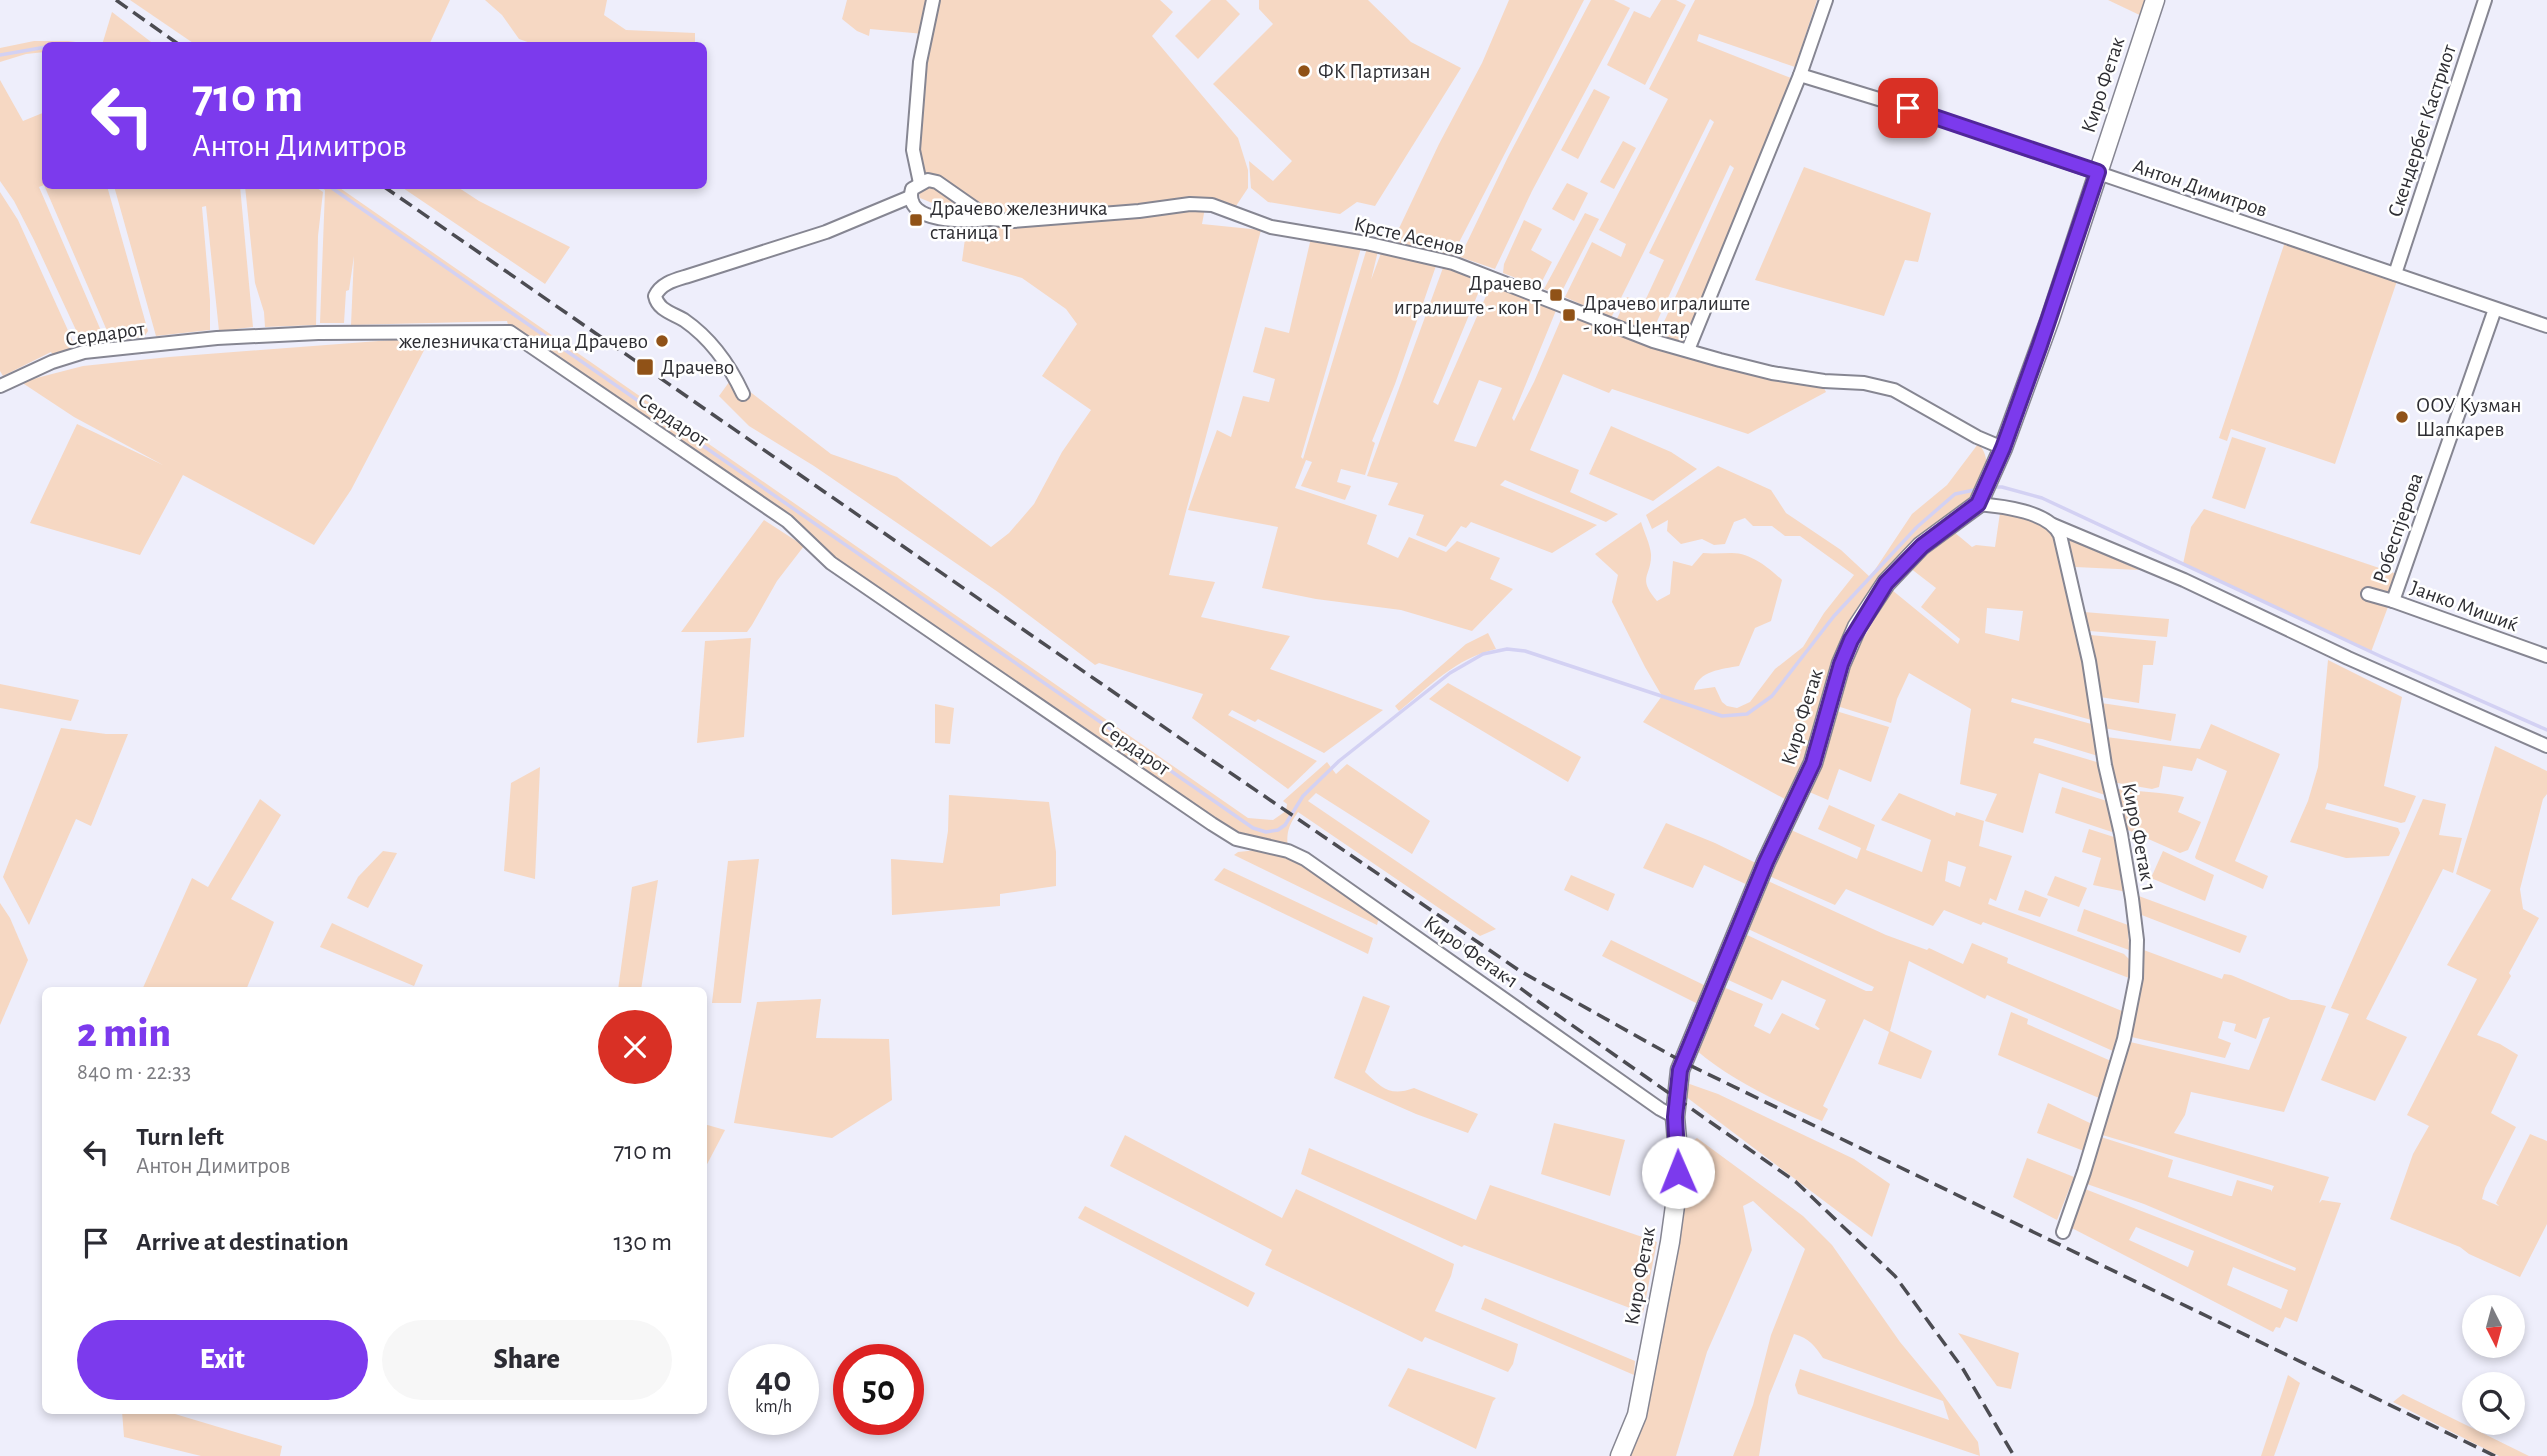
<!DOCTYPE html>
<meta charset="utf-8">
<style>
body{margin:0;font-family:"Alegreya Sans",sans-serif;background:#f7f7f7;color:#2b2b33;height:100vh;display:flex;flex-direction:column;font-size:26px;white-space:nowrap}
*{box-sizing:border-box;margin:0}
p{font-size:23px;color:#7c7c81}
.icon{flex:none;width:38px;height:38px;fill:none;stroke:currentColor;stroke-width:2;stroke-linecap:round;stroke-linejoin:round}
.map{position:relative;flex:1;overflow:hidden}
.drawer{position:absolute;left:42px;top:987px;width:665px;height:427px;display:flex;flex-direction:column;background:#fff;border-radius:10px;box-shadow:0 4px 10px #0003}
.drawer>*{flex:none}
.banner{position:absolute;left:42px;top:42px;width:665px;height:147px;border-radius:10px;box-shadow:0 4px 10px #0003;background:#7c3aed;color:#fff;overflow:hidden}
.needle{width:46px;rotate:174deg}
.buttons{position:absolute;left:2462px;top:1295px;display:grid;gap:14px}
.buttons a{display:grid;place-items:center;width:63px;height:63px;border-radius:50%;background:#fff;box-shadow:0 4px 10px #0003;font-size:35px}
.speed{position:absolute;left:728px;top:1344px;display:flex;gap:14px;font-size:35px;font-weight:700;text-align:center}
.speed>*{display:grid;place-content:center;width:91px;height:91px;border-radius:50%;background:#fff;box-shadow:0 4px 10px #0003;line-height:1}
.speed small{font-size:18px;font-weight:400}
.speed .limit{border:10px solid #d22;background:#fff;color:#111}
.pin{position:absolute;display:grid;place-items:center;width:60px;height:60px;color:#fff;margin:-30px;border-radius:14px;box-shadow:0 4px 10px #0006}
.me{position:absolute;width:77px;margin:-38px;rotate:359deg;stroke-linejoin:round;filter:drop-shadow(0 0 5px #0008)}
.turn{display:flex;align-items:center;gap:24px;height:147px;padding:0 35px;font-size:32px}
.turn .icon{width:91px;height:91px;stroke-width:2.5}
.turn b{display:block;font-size:49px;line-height:60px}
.round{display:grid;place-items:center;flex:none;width:74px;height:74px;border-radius:37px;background:#f7f7f7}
.summary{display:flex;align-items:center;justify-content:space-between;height:119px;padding:0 35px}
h1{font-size:42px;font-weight:800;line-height:52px;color:#7c3aed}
.button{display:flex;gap:14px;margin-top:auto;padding:14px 35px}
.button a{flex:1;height:80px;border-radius:42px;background:#7c3aed;color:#fff;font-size:28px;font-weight:800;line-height:80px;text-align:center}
.button a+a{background:#f7f7f7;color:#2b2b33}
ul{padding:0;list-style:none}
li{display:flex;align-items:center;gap:21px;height:91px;padding:0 35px}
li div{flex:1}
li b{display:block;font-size:26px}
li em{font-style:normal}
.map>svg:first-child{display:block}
</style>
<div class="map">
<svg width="2547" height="1456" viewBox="0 0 2547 1456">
<rect width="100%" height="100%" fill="#eeeefb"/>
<g fill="#f6d8c3" fill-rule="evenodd">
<path d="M130,0h320l-21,45h-233z"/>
<path d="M485,0h122l-3,15 22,15 69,3v12h-159l-17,-6 -17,-24z"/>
<path d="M847,0h313l13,12 -21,24 86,102 10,32v18l-16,24 -20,-7 -222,14 -53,-37 -17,1 -6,-24 10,-125 -54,-5 -1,7 -12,-5 -15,-12z"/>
<path d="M1211,0h15l14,14 -42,45 -23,-23z"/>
<path d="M1259,0h109l43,42 50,26 -86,138 -18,-4 -17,12 -72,-12 -17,-14 -2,-27 24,20 19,-20 -79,-77 60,-60 -14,-15z"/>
<path d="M1509,0h75l-132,256 -59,-15 46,-97 43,-81z"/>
<path d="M1591,0h23l16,8 -98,183 -37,78 -35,-12 48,-100z"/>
<path d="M1661,0h15l10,5 -41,80 -38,-20 27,-54 16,7z"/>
<path d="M1695,0h122l-22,67 -96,-33 -2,7 94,37 -105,265 -28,-8 76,-167 -4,-3 -78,167 -36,-11 11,-24 17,6 20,-43 -15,-7 65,-131 -4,-3 -99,199 -46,-21 27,-55 29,15 5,-13 -27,-14 69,-131 -19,-10z"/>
<path d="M2108,0h47l-7,19z"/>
<path d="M112,12l43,33h-53z"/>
<path d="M34,41h34l32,4 -54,1 -1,6 -19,2 -26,8v-14z"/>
<path d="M0,80l23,41 22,-9 1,74h61l41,145 -4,6 -33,3 -67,-155 -5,2 66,153 -18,5 -5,-2 -48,-103 -20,-39 -14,-20z"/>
<path d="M1594,89l16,8 -32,62 -17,-9z"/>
<path d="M1623,141l13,7 -22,41 -14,-7z"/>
<path d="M1804,167l127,46 -13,49 -13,-2 -21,56 -129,-36z"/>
<path d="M1567,183l21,10 -14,28 -22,-12z"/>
<path d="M933,184l27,20 3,7 -6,2 -37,-15 -1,-6z"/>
<path d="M114,186h126l13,141 -34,4 -13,-125 -4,1 8,93v30l-54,6z"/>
<path d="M245,186h69l9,6 -5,44 -2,89 -51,2 -1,-15 -9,-29z"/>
<path d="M320,186h17l911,632 25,2 13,-9 1,-7 -4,-3 44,-39 9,12 11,-10 83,57 -18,33 -96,-61 -8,8 188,128 -16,7 -182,-124c-10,14 -12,21 -10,39l-52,-12 -405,-276 -44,-42 -277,-189 -3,-11 -156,4 3,-69 -5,34 -3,1 -2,32h-24l5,-133z"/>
<path d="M400,186h56l23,15 91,46 -25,37z"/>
<path d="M0,192l18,28 58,128 -22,9 -3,-5 -48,24 -3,-5z"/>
<path d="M1205,208l-3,16 59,6 -92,345 46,7 -14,35 89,19 -20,33 113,41 -59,43 -66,-34 -3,3 -23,-12 -4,5 89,46 -29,28 -96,-71 11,-24 -104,-31 -4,2 -97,-73 -184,-126 -65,-40 -30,-30 13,-18 99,76 66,23 94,70 18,-14 25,-29 28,-52 29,-42 -49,-34 35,-52 -11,-15 -44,-31 -60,-17 4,-30 18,-9z"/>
<path d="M1585,213l14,6 -39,76 -16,-6z"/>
<path d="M1524,220l18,9 -11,21 21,12 -13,25 -36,-14 1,-9z"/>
<path d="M1311,238l50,10 -60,209 2,2 64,-211 11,3 -7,29 10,-27 56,10 -42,121 -23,57 3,2 -10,32 -24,-6 -4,13 14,4 -6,14 -44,-14 11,-24 -6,-2 -11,28 82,27 -10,29 31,14 11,-21 37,15 11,-11 43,17 -10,21 23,10 -41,42 -71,-21 -85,-11 -54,-11 16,-61 -90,-17 29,-80 14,7 12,-41 26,6 6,-23 -22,-7 12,-45 24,6z"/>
<path d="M2286,239l112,39 -63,186 -104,-35 -4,12 -8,-3z"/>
<path d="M1444,265l40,14 -51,123 5,3 55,-125 64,28 -45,110 2,3 20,-39 31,-72 258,76 3,6 -78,42 -136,-45 -3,4 -46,-19 -33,76 49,20 -9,22 48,22 -12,8 -101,-42 -5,5 97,40 -45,28 -81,-31 -5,6 -5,-2 -15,21 -30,-12 8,-20 -36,-10 10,-22 -31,-7zM1479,380l23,8 -26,59 -22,-6z"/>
<path d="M431,337l-80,153 -37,55 -131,-70 -43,80 -110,-32 47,-99 86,41 -89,-48 -53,-35 62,-16 86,-9z"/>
<path d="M1611,426l60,26 26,17 -44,32 -64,-27z"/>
<path d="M2232,437l34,11 -21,61 -33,-11z"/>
<path d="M1978,444c14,11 10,43 -1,56 -4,5 -12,10 -17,14l-103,113 -63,177 -151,-82 19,-26 -17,-29 -33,-65 6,-27 -23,-21 46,-32c3,10 9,22 10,32 1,22 -15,23 6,47l13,-7 3,-33 19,5 11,-13c10,1 19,0 29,0 19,0 37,15 50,27l-11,41 -16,7 -16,38c-17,3 -41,5 -45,24l21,-3 7,15 5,4 10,2 13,-6 25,-33 28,-22 21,-34 30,-38 -54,-39h-15l-13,-10h-19l-8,-8 -11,4 -9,22 -11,1 -12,-6 -21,5 -14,-13 1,-11 -16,9 -6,-14 72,-49 53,24 15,23 55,37 29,27 42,-63 35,-29z"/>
<path d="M2204,509l196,66 -29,77 -188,-88 8,-37z"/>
<path d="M2000,513c18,2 43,5 55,22l40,186 -83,-23 -1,4 84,23 3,31 -56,-17 -7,-1 -2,5 67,20 5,23v9l-66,-22 -16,60 -38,-12 12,-27 -37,-10 11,-75 -62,-36 -12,26 -6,24 -54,-17 6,-30 36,-66 -1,-2 14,-18 66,54 2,-5 -39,-32 15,-19 -26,-20 44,-36 18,15 4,-2 19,2zM1987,608l36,3 -4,30 -34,-8z"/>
<path d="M764,520l40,26 -27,35 -25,44 -5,7h-66z"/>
<path d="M2073,539l7,2 59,29 -64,-3 -6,-25z"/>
<path d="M2084,612l85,7 -2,18 -78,-6z"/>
<path d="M1488,633l8,16c-40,9 -66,37 -97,62l-4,-5 71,-62z"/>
<path d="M2090,635l66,6 -3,24h-10l-4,38 -39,-6z"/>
<path d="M751,638l-7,99 -47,6 8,-102z"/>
<path d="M2328,660l74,37 -18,89 32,10 -11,26 -4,1 -74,-20 -2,6 8,2 65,17 2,5 -11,23 -43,2 -56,-16 18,-41 10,-34z"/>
<path d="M1448,683l133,74 -13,25 -139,-83z"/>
<path d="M0,684l79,16 -8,21 -71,-13z"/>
<path d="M2101,703l75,11 -5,27 -67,-13z"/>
<path d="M935,704l19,4 -4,36 -15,-1z"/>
<path d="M1836,711l53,16 -18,55 -32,-13 -11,31 -21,-9z"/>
<path d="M2211,724l69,30 -45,107 33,15 -5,13 -67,-30 -1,-2 32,-86 -30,-13 -5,13 -29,-5 -4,21 -7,2 -40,-7 -6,-45 94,12z"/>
<path d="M61,728l45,6h22l-37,92 -15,-7 -47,106 -26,-48z"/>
<path d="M2495,746l52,25v23l-4,5 -23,90 3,20 16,9 -30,55 2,3 -34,59 23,9 18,11 -27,58 25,14 -31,61 -3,11 17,7 -3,-3 34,-69 17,7v83l-27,53 -51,-23 -9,-7 -70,-28 23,-65 16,-28 -22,-11 70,-136 -30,-14 44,-75 -35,-16z"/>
<path d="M540,767l-5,112 -31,-8 7,-88z"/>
<path d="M2062,787l45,14 7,22 -2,9 -57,-19z"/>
<path d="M2118,789c23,3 44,3 66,8l-6,15 23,10 -13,28 -8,3 -52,-23 -12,-36z"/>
<path d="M1899,793l56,23 1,-4 28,9 -5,25 33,10 -16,45 -6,-3 -2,6 136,50 6,6 -1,18 -146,-56 -2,3 -37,-15 -11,16 -87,-37 -11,16 -66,-29 22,-46 66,29 4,-11 -43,-19 11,-24 46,20 -9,25 56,22 9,-32 -50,-20zM1948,861l18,6 -6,20 -15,-6z"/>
<path d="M949,795l100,7 7,50v34l-56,8v12l-108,9 -1,-56 52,4 5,-32z"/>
<path d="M260,799l21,16 -50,84 43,23 -28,68h-104l50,-112 16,9z"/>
<path d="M2423,799l23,5 -7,31 23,3 -9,35 -10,-4 -77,150 41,18 -32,64 -54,-21 28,-66 -18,-6z"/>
<path d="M1666,823l49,20 45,22 -10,21 -46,-21 -11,23 -50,-20z"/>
<path d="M2089,829l28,9 9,54 -33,-7 8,-27 -19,-6z"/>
<path d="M1257,850l36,5 86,62 -2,8 -143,-70 4,-3z"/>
<path d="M383,851l14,2 -29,55 -21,-10 11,-21z"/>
<path d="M2163,851l51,24 -9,26 -54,-23z"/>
<path d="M759,859l-18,144h-29l16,-142z"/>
<path d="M1224,868l149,70 -5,16 -154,-74z"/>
<path d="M1571,875l44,19 -7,17 -44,-21z"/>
<path d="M2055,876l32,12 -8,19 -32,-12z"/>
<path d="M658,880l-17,110h-23l14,-103z"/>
<path d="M1768,881l118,54 41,15 2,-2 34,16 9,-21 36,15 -1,5 115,48c4,13 -4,27 -9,40l-126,-56 -2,4 -76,-38 -19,70 42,20 -11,28 -43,-15 11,-32 -25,-13 -41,87 5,3 -6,12c-43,-19 -90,-40 -126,-71l25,-64 42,18 -9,22 16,8 12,-21 36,17 2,-1 -5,-4 11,-25 -44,-20 -10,20 -48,-22 21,-44 121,57h6l2,-4 -126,-58 11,-32z"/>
<path d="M2025,890l23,9 -8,18 -22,-7z"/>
<path d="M2136,895l111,41 -7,17 -101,-39z"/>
<path d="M0,903l10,15 18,42 -28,65z"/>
<path d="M2084,909l44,16 1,25 -52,-19z"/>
<path d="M332,923l91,42 -9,21 -94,-39z"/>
<path d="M1611,940l95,46 -8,18 -96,-48z"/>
<path d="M2141,949l81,30 2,-5 7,1 60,25h10l25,6 -42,106 -93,-20 -6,23 -11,18 155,44 -10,26 3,-3 19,3 -44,119 -12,-5 -5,11 -4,-1 -3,5 -209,-108 11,-8 10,-27 210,82 1,-3 -152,-64 -57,-20 5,-30 9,-17 72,23 -5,17 62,19h2l5,-16 34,10v2l3,-6 -175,-52 27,-93 123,29 21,-53 -7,2 -7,20 -22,-8 2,-7 -13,-3 -5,17 13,5 -6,15 -98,-22zM2136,1227l58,24 -6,16 -59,-27zM2233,1267l55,23 -7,19 -54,-24z"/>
<path d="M1363,996l27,10 -25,66c17,16 25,25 49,16l64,26 -10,19 -52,-19 -82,-36z"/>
<path d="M821,999l-5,39 73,1 3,61 -60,38 -98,-15 23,-121z"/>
<path d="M2011,1012l17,7 -1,5 84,37 -12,37 -101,-43z"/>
<path d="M1684,1082l34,12 136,65 36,25 -18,53 -191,-144z"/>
<path d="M2048,1103l44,21 -8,27 -47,-18z"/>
<path d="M1554,1123l71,17 -15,56 -69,-22z"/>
<path d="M704,1124l21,6 -21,40z"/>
<path d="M1125,1135l157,83 14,-29 158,75 -3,12 -16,35 83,33 -5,20 -5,8 -83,-35 -3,5 -157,-77 7,-15 -162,-84z"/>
<path d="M1697,1138l106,78 29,29 68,97 38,46 40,54 2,14 -182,-62 -3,-9 5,-16 149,51 -6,-19 -120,-43c-8,-12 -14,-20 -29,-24l-25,62 -10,60h-26l20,-51 18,-70 34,-86 -52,-48 -10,5 9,44 -45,102 -31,104h-48l53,-227 6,-84z"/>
<path d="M1309,1148l167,72 14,-35 167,57 -14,71 -179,-68 -2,2 -161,-73z"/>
<path d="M2027,1158l47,19 -17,43 -44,-23z"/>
<path d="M1085,1206l170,87 -7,14 -170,-89z"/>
<path d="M1485,1298l150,63 -1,14 -153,-66z"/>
<path d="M1958,1333l61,20 -8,36 -14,-3z"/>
<path d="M1408,1368l88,30 -3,3 -17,48 -88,-43z"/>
<path d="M2288,1375l12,8 -26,73h-13z"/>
<path d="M2403,1394l126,62h-30l-106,-54z"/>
<path d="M122,1411h43l117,35 -2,10h-79l-77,-19z"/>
</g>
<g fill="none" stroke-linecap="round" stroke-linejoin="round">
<g stroke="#d3d1f3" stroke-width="3.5">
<path d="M0,55l46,-8"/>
<path d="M329,186l924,642 13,4 12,-2 7,-5 18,-29 36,-35 111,-88 33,-19 24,-5 18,2 197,65 25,-2 25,-18 62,-80 83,-89 38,-33 24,-5"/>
<path d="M1995,487h7l40,11 340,159 165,73"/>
</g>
<g stroke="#868692" stroke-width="16">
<g id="minor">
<path d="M1800,75l108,33 639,218"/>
<path d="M928,180l9,2 53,37c-20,2 -88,6 -78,-30z"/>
<path d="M920,183l-7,-33 7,-88 13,-62"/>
<path d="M990,219l24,2 125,-10 51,-7 22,1 59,22 95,16 87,20 200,78 67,19 52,13 52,8 40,2 30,7 83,47 26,11"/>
<path d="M2395,274l90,-274"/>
<path d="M1688,350l112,-275 26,-75"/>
<path d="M0,386l52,-24 32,-10 133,-14 101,-5 192,-1 277,189 44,42 381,261 24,15 52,12 17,8 355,250 15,8"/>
<path d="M743,394c-13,-28 -33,-56 -59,-74 -12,-7 -26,-10 -29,-24 6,-13 20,-16 33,-20l138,-44 84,-35"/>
<path d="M1978,504c23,2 71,7 82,31l29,126 16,104 16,69 11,65 5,41 -1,38 -12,61 -40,133 -21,60"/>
<path d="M2053,525l131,55 164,78 199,88"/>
<path d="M2368,594l25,7 154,55"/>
<path d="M2393,601l102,-292"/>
</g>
</g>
<g stroke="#868692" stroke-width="21">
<path id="secondary" d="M1620,1456l17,-41 33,-173 7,-51 1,-39 -3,-35 5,-47 86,-208 47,-99 28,-99 16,-37 29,-44 35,-37 57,-42 25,-56 47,-129 105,-319"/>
</g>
<use href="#minor" stroke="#fff" stroke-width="12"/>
<use href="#secondary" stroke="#fff" stroke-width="18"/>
<g stroke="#4c4c52" stroke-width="3.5" stroke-dasharray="14 7" stroke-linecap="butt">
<path d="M116,0l65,46"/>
<path d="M383,186l817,566 320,219 163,91 812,394"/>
<path d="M1453,938l86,64 257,180 99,94 68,93 51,87"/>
</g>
</g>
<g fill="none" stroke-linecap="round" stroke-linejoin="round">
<g stroke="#51269a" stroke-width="18">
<path id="route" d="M1678,1172l-3,-55 5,-47 86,-208 47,-99 28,-99 10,-24 35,-57 36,-37 56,-42 25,-56 37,-103 58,-173 -190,-64"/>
</g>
<use href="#route" stroke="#7c3aed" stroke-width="12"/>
</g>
<g fill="#905217" stroke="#fff" stroke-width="2.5">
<circle cx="1304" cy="71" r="7"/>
<rect x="909" y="213" width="14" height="14" rx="3.5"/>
<rect x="1549" y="288" width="14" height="14" rx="3.5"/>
<rect x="1562" y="308" width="14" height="14" rx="3.5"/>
<circle cx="662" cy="341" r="7"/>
<rect x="636" y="358" width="18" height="18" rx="3.5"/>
<circle cx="2402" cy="417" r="7"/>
</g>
<g text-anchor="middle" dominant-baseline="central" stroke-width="5" stroke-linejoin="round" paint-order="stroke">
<g font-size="21" fill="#2d2d32" stroke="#fff" text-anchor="start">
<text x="1318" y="71">ФК Партизан</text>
<text x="930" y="208">Драчево железничка<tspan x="930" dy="24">станица Т</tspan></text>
<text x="1542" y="283" text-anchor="end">Драчево<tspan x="1542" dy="24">игралиште - кон T</tspan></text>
<text x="1583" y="303">Драчево игралиште<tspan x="1583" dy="24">- кон Центар</tspan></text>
<text x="648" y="341" text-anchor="end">железничка станица Драчево</text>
<text x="661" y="367">Драчево</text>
<text x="2416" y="405">ООУ Кузман<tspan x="2416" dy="24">Шапкарев</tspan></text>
</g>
<g font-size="21" fill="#2d2d32" stroke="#fff">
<text transform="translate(2103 85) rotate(-72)">Киро Фетак</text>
<text transform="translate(2422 131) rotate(-72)">Скендербег Кастриот</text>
<text transform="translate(2200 188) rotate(19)">Антон Димитров</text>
<text transform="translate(1409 236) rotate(13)">Крсте Асенов</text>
<text transform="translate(105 334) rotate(-8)">Сердарот</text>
<text transform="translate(673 420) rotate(34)">Сердарот</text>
<text transform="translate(2398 528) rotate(-71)">Робеспјерова</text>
<text transform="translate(2464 606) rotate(20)">Јанко Мишиќ</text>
<text transform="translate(1802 717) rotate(-73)">Киро Фетак</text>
<text transform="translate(1135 748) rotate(35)">Сердарот</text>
<text transform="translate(2139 837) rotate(79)">Киро Фетак 1</text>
<text transform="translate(1471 952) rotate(35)">Киро Фетак 1</text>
<text transform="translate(1640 1276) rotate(-80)">Киро Фетак</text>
</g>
</g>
</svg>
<div class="buttons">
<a><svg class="needle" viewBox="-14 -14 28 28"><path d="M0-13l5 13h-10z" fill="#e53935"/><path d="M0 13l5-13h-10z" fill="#7c7c81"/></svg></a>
<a><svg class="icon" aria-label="search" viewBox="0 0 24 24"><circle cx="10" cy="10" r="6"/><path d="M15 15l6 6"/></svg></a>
</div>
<div class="speed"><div>40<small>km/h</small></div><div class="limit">50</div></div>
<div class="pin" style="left:1908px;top:108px;background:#d93025"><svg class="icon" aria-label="arrive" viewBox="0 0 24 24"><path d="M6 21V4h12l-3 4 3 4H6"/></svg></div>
<svg class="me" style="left:1678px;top:1172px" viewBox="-20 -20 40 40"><circle r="19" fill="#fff"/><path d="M0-13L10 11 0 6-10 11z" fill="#7c3aed"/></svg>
<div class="banner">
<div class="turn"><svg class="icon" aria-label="left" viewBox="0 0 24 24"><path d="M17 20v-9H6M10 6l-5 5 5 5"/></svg><div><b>710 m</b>Антон Димитров</div></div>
</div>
<section class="drawer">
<div class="summary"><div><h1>2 min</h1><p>840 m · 22:33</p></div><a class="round" style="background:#d93025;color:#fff"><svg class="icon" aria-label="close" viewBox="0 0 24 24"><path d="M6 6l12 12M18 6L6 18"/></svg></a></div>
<ul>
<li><svg class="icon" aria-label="left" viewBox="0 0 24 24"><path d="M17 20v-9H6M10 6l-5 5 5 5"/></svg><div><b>Turn left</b><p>Антон Димитров</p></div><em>710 m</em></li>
<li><svg class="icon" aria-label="arrive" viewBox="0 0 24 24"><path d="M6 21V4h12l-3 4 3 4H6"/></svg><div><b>Arrive at destination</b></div><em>130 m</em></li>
</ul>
<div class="button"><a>Exit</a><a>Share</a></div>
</section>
</div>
